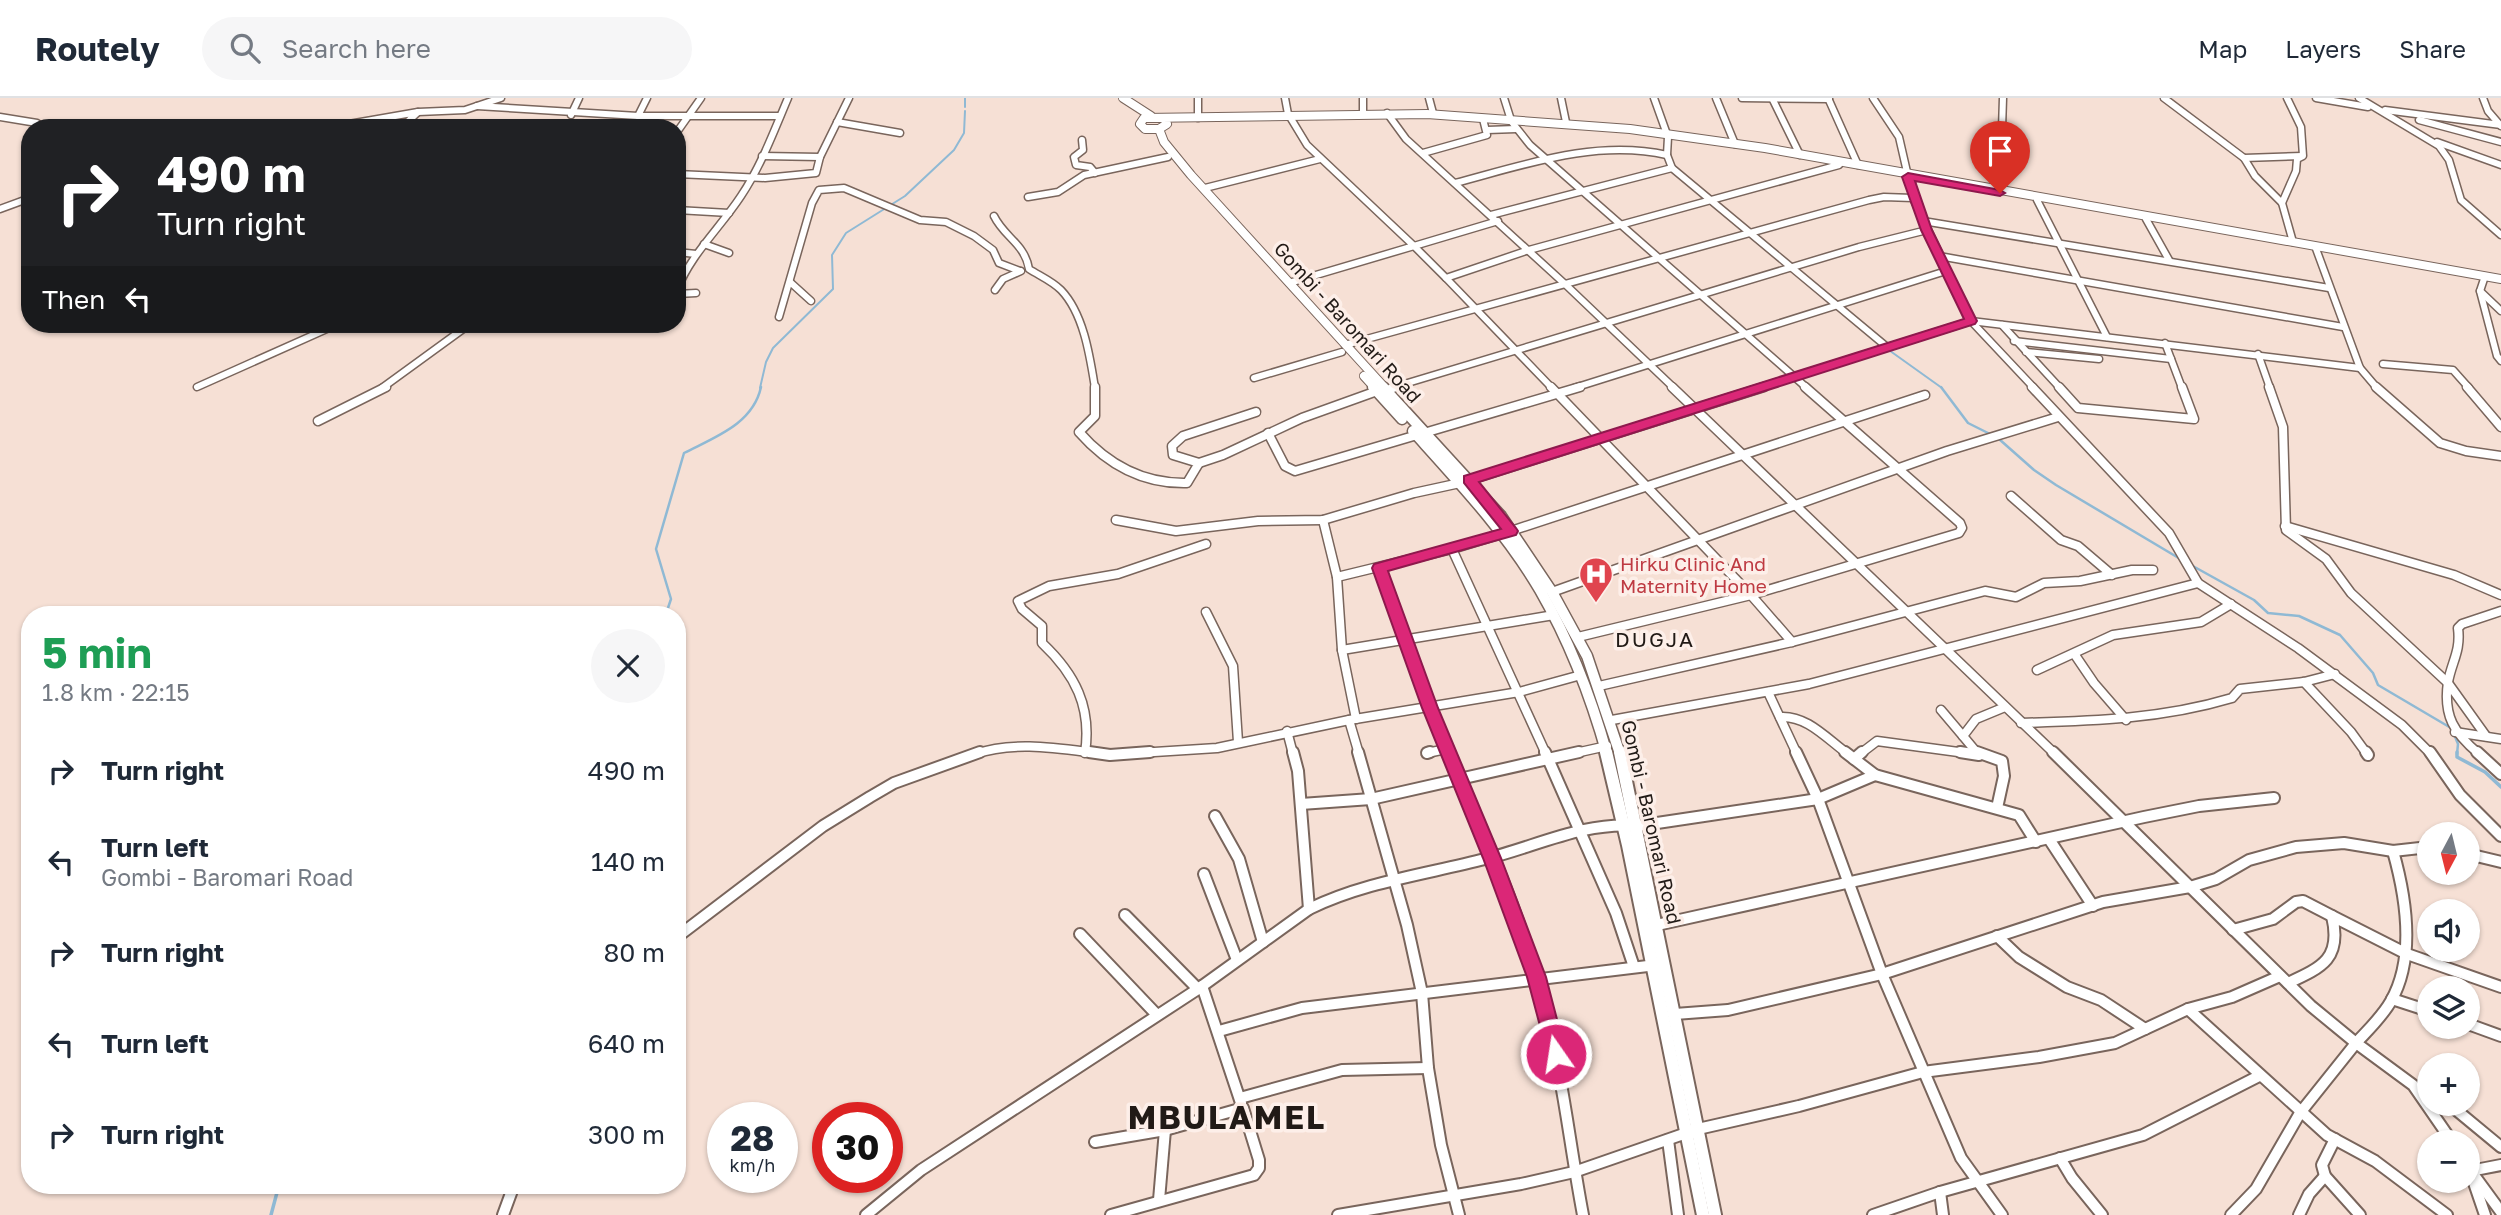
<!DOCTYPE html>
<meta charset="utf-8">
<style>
body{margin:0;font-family:"Golos Text",sans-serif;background:#f6f6f7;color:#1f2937;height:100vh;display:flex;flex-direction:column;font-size:26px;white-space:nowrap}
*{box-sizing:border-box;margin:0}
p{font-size:23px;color:#747a83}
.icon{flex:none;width:38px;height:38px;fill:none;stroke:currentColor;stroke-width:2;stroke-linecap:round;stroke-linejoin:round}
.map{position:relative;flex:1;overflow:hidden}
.sheet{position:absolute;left:21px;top:508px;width:665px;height:588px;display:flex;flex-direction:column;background:#fff;border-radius:28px;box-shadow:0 2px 5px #0004}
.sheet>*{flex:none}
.guide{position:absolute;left:21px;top:21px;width:665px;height:214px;border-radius:28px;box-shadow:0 2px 5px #0004;background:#202124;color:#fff;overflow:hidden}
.needle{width:46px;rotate:187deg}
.tools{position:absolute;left:2417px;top:724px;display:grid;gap:14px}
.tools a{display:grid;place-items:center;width:63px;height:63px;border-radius:50%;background:#fff;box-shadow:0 2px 5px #0004;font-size:35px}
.speed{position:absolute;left:707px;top:1004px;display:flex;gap:14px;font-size:35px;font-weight:700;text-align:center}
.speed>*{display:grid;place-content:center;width:91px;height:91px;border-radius:50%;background:#fff;box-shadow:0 2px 5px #0004;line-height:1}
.speed small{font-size:18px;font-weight:400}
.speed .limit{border:10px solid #d22;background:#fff;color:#111}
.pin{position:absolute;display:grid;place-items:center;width:60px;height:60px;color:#fff;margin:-72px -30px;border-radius:50% 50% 50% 0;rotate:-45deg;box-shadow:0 0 7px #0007}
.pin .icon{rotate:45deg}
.me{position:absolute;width:77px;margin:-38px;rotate:347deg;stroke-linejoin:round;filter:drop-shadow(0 0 5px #0008)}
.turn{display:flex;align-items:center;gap:24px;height:147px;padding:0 21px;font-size:32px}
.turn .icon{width:91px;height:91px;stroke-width:2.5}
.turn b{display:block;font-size:49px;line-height:60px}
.then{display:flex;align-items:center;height:66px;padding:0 21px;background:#0003;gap:14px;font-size:26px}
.round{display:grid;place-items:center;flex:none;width:74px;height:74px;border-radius:37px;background:#f6f6f7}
.head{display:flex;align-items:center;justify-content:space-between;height:119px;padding:0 21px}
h1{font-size:42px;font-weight:700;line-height:52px;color:#1e9e55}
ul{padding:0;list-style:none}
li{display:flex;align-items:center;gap:21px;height:91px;padding:0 21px}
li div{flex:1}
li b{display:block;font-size:26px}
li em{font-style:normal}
header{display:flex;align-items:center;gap:42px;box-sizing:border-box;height:98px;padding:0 35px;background:#fff;border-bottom:2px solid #e0e1e3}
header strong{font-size:33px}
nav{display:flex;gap:38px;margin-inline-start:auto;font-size:24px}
.search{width:490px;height:63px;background:#f6f6f7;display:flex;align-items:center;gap:18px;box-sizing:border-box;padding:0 24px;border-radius:38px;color:#747a83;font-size:26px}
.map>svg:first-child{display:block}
</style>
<header>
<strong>Routely</strong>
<div class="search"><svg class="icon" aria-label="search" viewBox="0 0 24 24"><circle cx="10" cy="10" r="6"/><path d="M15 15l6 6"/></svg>Search here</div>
<nav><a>Map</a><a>Layers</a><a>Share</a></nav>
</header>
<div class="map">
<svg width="2501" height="1117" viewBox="0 0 2501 1117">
<rect width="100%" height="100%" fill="#f6e0d5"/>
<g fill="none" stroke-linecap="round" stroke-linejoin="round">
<g stroke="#8fb9d4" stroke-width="2">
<path d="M965,0v9"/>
<path d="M1886,250l56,40"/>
<path d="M760,290l6,-26 7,-14 60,-59 -1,-34 14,-22 59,-37 49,-46 10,-17 1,-22"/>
</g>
<g stroke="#8fb9d4" stroke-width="2.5">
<path d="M1941,289l27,36 22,11"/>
<path d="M1999,341l35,31 22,15 126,75"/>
<path d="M2191,467l63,35 14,13 31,3 41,19 33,38 5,12 73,43"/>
<path d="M666,516l5,-15 -15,-50 28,-96c31,-16 69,-29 77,-66"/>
<path d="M2454,636l4,10 -1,10"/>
</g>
<g stroke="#8fb9d4" stroke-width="3.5">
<path d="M2457,654v5l28,15 16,15"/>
<path d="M271,1117l8,-30"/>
</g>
<g stroke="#79655c" stroke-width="9">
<g id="minor-far2">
<path d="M1198,0v20"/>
<path d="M1285,0l3,16"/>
<path d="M1363,0v15"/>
<path d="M1429,0l4,15"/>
<path d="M1504,0l6,19"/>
<path d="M1561,0l5,24"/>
<path d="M1654,0l14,39 -1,18 5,13 215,179"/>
<path d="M1716,0l19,46"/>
<path d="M1742,0l87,1"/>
<path d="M1772,0l28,57"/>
<path d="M1828,0l30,67"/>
<path d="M2164,0l80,60 11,18 27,27"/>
<path d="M2287,0l14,29 2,29 -6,3 -1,12 -14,32 11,39"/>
<path d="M2316,0l52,9"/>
<path d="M2359,0l80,48 10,14 12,40 40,35"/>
<path d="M2483,0l5,13 13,15"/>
<path d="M477,8l161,10h142"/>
<path d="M2385,12l116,15"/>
<path d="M418,14l47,-2 36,-12"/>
<path d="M1387,15l19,26 160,146 108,103"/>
<path d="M571,17l8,-17"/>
<path d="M638,18l9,-18"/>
<path d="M0,19l37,6 8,5"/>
<path d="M2419,22l82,22"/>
<path d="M1511,23l19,24 277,243"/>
<path d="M837,24l63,11"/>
<path d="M326,30l92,-16 -17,16"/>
<path d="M1487,32l29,-1"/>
<path d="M677,34l24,-34"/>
<path d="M1082,42l1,10 -9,7 2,8 14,2 5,6"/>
<path d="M2437,44l64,23"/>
<path d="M1423,55l64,-18 -4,-16"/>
<path d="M762,58l58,1"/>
<path d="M2244,60l58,-2"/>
<path d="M677,76l88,4 51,-5 4,-16 29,-59"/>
<path d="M1455,85c69,-18 140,-44 212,-28"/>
<path d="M1205,90l115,-29"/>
<path d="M2000,93l3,-93"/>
<path d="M1028,99l30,-5 26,-17 84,-18"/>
<path d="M2037,102l70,137"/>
<path d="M0,111l30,-11"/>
<path d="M677,112l52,3"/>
<path d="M1491,117l181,-47"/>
<path d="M994,118c10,21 31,28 35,53 11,7 23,12 32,21 23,24 29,67 34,98"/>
<path d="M2146,121l23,41"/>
<path d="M1498,123l-84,25 32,32 83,-28 310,-85"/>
<path d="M1923,123l406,67"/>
<path d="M704,146l25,9"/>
<path d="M2315,148l45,122 17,20"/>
<path d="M677,154l19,2"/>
<path d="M1939,158l404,71"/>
<path d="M1446,180l106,110"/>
<path d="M2484,181l-4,12 17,65 4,5"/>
<path d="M790,184l21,19"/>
<path d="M1289,185l125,-37 -107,-101 -17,-28"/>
<path d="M677,192c14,-36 43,-62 64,-94 20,-30 33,-65 47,-98"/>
<path d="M995,192l8,-11 18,-8"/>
<path d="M2480,193l21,20"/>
<path d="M677,196l19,-1"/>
<path d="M779,219l33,-114 7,-13 25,-2 76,32 26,2 28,14 19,14 6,13 21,8"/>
<path d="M1971,223l63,67"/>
<path d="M1971,223l389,47"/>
<path d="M2002,227l58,63"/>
<path d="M2014,243l157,18"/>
<path d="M2165,245l17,45"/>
<path d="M1345,247l524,-145 15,-3 29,1"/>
<path d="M2026,254l73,7"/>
<path d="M2258,256l12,34"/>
<path d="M2383,266l70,6 16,18"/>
<path d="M1254,280l88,-26"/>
<path d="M197,289l141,-63"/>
<path d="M382,290l88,-64"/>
<path d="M1391,290l468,-141 68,-17"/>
<path d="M1574,290l372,-117"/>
<path d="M1758,290l213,-67 -58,-123 -14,-61 -26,-39"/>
</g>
</g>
<g stroke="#79655c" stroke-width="11">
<g id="minor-far1">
<path d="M1095,289v29l-16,16c29,33 64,52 108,51l12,-20 -26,-8 -1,-9 11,-10 73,-24"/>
<path d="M1551,289l200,208 41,47"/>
<path d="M1672,289l383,367"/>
<path d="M2032,289l137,146 29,50 100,65 104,77 29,29"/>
<path d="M2059,289l19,21 116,11 -12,-32"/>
<path d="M2269,289l14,40 3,103 40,29 25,34 97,90 38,53"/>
<path d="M2376,289l64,56 26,8 35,5"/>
<path d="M2467,289l34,40"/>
<path d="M1386,292l11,-3"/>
<path d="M318,323l68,-34"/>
<path d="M1268,335l17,33 10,5 122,-36"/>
<path d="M1424,335l156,-46"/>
<path d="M1199,365l24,-8 79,-37 75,-27"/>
<path d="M2011,398l50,44 17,6 34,29"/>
<path d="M1116,422l60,11 82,-10 65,-1 91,-27 46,-10 304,-96"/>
<path d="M1323,422l14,57 5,73 14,69"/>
<path d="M2285,428l169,49 47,20"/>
<path d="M1452,451l94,205"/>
<path d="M1380,470l66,181"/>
<path d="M1337,479l115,-28 59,-18 414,-136"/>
<path d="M1552,494l395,-141 111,-34"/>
<path d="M1206,514l27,54 5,76"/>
<path d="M1578,539l173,-42 208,-62 3,-5 -2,-5 -155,-136"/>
<path d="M1342,552l212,-35"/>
<path d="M2075,557l19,28 32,37"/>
<path d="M2037,572l76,-35 88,-13 30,-18"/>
<path d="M2304,584l47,50 16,22"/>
<path d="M1599,588l193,-44 193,-51 31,6 28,-14 36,-2 52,-11h21"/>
<path d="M1768,594l29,62"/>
<path d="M1941,612l22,26"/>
<path d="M1780,619c27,-2 47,22 68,37"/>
<path d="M1349,622l10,34"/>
<path d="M1612,622l197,-36 389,-101"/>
<path d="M2021,625c72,-2 141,-4 211,-25l8,-9 64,-7 31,-8"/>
<path d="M1287,633l6,23"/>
<path d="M2455,634l46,7"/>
<path d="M1085,655c7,-46 -10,-79 -43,-110v-17l-20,-17 -4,-8 31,-15 69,-12 88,-30"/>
<path d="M1427,655l19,-4 2,5"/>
<path d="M975,656c41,-14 86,-5 128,0"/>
<path d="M1123,656l94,-6 132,-28 170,-28 62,-17"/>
<path d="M1571,656l36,-8"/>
<path d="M1860,656l17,-13 96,13"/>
<path d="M1978,656l-15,-18 13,-17 29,-12"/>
<path d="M2479,656c-25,-21 -36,-38 -31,-72 4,-21 13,-31 10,-54l4,-4 39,-13"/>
</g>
</g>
<g stroke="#79655c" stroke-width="14">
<g id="minor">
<path d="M1089,654l21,3 40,-3"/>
<path d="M1293,654l5,19 11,138"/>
<path d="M1358,654l49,173 15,68 6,75 13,77 18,70"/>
<path d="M1448,654c37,84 75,169 98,259 17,67 24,136 37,204"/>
<path d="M1545,654l71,161 18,54"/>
<path d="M1796,654l22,47 64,175 79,184 41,57"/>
<path d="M1845,654l30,23 144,40 17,27"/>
<path d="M1960,654l19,3"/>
<path d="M1977,654l25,9 2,15 -7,32"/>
<path d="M2053,654l258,254 45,37 -56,70 -44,76 -25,26"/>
<path d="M2366,654l2,3"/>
<path d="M2430,654l30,43 41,41"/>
<path d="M2477,654l24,22"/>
<path d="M1427,655l3,-1"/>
<path d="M1854,661l8,-7"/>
<path d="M1301,706l70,-5 208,-47"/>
<path d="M1215,718l24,43 24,83"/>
<path d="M2049,741l44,67"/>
<path d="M2393,753c13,46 23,106 -2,150 -9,16 -23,29 -35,42l57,42 40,58"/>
<path d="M2468,756l33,8"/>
<path d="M1204,776l33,86"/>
<path d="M1125,817l73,74"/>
<path d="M1657,827l487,-108 55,-11 75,-8"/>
<path d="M2233,832l40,-11 23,-17 7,-1 29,15"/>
<path d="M1080,836l77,81"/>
<path d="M1997,838l22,21 48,30 34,13 44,29"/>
<path d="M677,839l146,-111 47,-29 24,-14 86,-31"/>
<path d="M2288,885c35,-16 54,-25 44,-67l75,38 94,33"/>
<path d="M1202,888l39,117"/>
<path d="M2392,901l37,12"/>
<path d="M2188,911l139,126 48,26 72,54"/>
<path d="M1675,916l53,-4 154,-36 221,-72 87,-15 26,-8 33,-19 47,-13 48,-4 49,8 36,-4"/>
<path d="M2468,926l33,12"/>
<path d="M1219,933l83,-23 354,-43"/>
<path d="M1240,1000l102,-28 86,-2"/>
<path d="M2449,1006l52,43"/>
<path d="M1668,1042l10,75"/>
<path d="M1095,1044l70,-12 78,-22 16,52v8l-5,7 -143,40"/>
<path d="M2060,1060l12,20 30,37"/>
<path d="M2468,1069l33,45"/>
<path d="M2470,1073l31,-6"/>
<path d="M2325,1078l-3,-11 13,-26"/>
<path d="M2473,1082l12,35"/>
<path d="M1940,1094l3,23"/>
<path d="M1159,1102l6,-70"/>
<path d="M503,1117l11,-30"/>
<path d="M866,1117l55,-45 277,-181 111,-80c55,-27 118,-35 176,-50 50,-12 99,-38 152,-33l181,-27 57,-24"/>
<path d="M1338,1117l183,-31 53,-12 124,-43 101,-23 124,-34 116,-15 76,-14 73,-34 44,-12 48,-21"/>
<path d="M1873,1117l67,-23 203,-57 116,-59"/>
<path d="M2299,1117l10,-21 16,-18 35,39"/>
</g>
</g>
<g stroke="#79655c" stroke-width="10">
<g id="major-far2">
<path d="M1123,0l28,18"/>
<path d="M1164,20l3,6 -8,5h-14l-5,-5 4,-6 283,-4 203,15 135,19 736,131"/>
<path d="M1159,31l5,13 27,33 194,213"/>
<path d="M1364,278l11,12"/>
</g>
</g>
<g stroke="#79655c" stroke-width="13">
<g id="major-far1">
<path d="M1373,289l29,32"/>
<path d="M1383,289l118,129 51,76 35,64 33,98"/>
<path d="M1413,333c45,50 93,101 127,159 30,52 51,107 67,164"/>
</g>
</g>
<g stroke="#79655c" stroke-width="16">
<g id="major">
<path d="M1606,654l22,93 75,370"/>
<path d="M1620,654l95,463"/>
</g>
</g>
<use href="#minor-far2" stroke="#fff" stroke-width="6"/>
<use href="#minor-far1" stroke="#fff" stroke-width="8"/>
<use href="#minor" stroke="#fff" stroke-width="10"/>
<use href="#major-far2" stroke="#fff" stroke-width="8"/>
<use href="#major-far1" stroke="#fff" stroke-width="10"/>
<use href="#major" stroke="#fff" stroke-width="12"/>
</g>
<path fill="#db2777" stroke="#8e194d" stroke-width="2" d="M1908,75l92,17 5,3 -5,3 -85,-15 17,49 45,91 -2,3 -496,158 37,46 2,3 -2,4 -128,36 50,137 63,150 45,119 20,77 -3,6 -7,3 -7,-3 -22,-83 -44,-119 -61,-150 -50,-140 2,-4 127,-35 -37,-46v-7l500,-157 -43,-89 -19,-53z"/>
<defs>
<g id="hospital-pin" transform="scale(1.75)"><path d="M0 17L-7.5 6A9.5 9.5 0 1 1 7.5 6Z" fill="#e0444e" stroke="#fdefe9"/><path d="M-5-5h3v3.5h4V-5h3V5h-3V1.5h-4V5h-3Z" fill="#fff"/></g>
</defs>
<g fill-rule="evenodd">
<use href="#hospital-pin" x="1596" y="476"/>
</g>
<g text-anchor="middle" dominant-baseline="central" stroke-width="7" stroke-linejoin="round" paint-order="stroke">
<g font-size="19" fill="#211a16" stroke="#fdefe9">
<text transform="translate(1348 224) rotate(48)">Gombi - Baromari Road</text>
<text transform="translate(1652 724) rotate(77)">Gombi - Baromari Road</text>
</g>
<g font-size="19" fill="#be3a42" stroke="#fdefe9" text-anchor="start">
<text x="1620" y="465">Hirku Clinic And<tspan x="1620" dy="22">Maternity Home</tspan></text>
</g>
<g font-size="21" letter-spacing="2" fill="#211a16" stroke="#fdefe9">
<text x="1655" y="541">DUGJA</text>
</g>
<g font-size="32" font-weight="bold" letter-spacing="2" fill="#211a16" stroke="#fdefe9">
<text x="1227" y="1019">MBULAMEL</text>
</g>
</g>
</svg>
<div class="tools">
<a><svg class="needle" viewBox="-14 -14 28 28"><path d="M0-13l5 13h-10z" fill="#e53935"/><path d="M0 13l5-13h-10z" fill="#747a83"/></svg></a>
<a><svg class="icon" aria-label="sound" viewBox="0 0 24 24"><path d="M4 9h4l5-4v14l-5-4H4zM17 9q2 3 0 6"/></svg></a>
<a><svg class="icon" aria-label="layers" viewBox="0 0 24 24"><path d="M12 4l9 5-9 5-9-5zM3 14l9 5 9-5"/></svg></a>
<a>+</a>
<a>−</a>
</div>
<div class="speed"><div>28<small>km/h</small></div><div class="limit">30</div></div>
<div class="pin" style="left:2000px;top:95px;background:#d93025"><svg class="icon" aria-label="arrive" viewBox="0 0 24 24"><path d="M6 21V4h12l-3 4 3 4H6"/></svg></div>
<svg class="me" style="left:1556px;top:956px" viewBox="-20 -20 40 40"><circle r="17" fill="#db2777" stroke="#fff" stroke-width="3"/><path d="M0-11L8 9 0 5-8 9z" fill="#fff"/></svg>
<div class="guide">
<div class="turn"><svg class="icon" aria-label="right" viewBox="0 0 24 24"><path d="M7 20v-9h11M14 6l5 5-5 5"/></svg><div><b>490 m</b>Turn right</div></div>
<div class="then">Then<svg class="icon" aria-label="left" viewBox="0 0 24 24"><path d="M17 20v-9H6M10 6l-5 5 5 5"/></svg></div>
</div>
<section class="sheet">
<div class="head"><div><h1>5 min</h1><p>1.8 km · 22:15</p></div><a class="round"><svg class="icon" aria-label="close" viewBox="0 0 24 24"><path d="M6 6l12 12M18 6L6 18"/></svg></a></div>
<ul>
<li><svg class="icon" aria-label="right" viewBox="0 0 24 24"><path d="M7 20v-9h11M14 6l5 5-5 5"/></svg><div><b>Turn right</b></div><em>490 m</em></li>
<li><svg class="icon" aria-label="left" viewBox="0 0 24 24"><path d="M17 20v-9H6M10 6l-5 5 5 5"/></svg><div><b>Turn left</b><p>Gombi - Baromari Road</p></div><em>140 m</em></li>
<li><svg class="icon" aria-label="right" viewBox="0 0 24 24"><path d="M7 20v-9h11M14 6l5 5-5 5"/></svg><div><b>Turn right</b></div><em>80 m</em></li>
<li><svg class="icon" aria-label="left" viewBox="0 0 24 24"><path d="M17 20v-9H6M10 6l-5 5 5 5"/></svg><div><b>Turn left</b></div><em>640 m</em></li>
<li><svg class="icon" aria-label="right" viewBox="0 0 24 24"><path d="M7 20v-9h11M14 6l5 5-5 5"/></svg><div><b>Turn right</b></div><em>300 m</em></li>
</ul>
</section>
</div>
